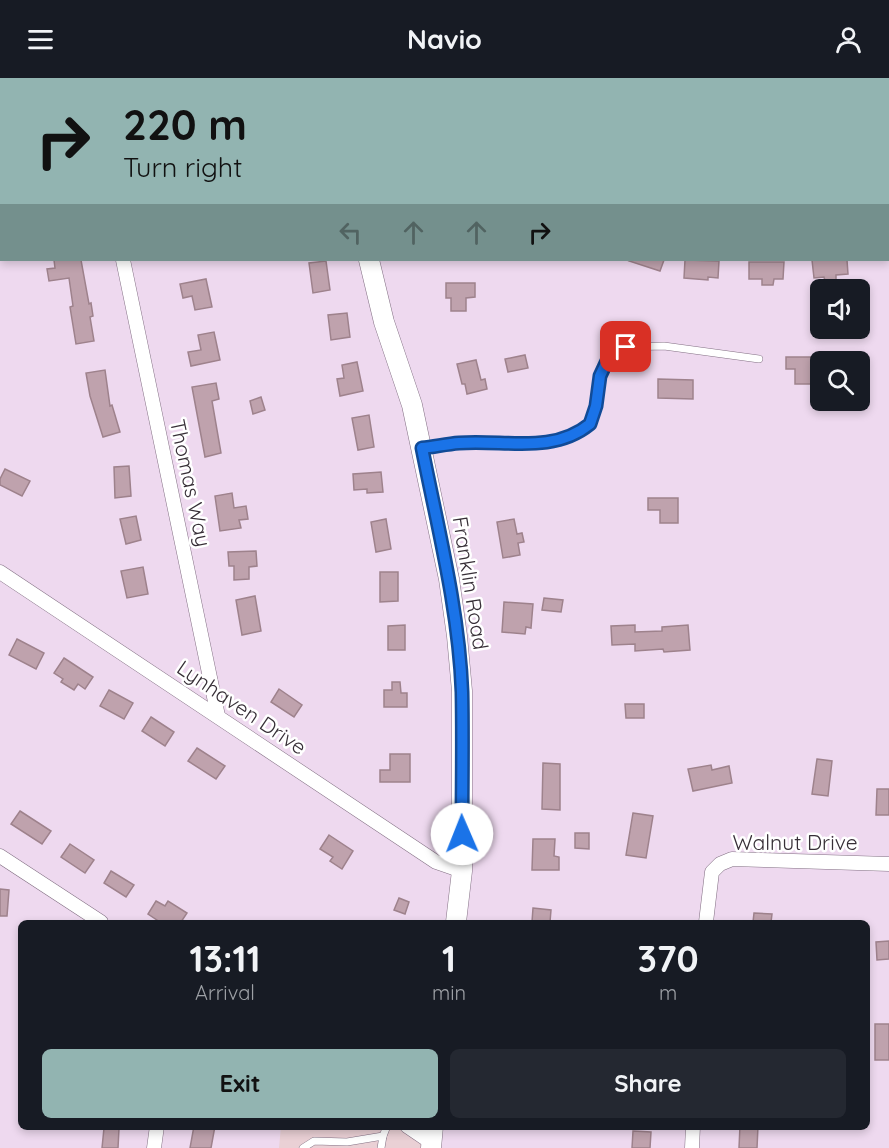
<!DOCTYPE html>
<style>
body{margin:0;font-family:Quicksand,sans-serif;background:#242831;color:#f1f3f6;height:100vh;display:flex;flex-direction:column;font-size:22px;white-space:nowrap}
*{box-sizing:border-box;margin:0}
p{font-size:20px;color:#9ea1a6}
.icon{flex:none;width:33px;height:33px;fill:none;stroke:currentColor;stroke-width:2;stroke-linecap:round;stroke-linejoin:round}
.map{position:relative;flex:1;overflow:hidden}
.details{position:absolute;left:18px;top:842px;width:852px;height:210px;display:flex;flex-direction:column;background:#171b24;border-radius:9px;box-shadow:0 3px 9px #0003}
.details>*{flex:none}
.guide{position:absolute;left:0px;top:0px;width:890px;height:183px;box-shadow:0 3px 9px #0003;background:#92b4b1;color:#111;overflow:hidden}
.buttons{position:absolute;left:810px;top:201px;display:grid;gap:12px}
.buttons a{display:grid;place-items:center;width:60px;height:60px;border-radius:9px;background:#171b24;box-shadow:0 3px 9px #0003;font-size:30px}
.pin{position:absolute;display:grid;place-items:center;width:51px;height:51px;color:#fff;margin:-26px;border-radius:12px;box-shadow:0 3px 9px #0006}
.me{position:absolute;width:66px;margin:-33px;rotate:359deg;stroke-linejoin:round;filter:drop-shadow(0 0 4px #0008)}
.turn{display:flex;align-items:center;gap:21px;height:126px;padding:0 24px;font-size:27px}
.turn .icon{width:78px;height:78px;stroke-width:2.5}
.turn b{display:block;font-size:42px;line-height:51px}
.lanes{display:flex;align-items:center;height:57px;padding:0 24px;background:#0003;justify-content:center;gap:30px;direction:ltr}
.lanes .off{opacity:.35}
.eta{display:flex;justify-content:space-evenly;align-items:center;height:102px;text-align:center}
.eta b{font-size:36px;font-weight:700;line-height:42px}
.button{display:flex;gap:12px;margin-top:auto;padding:12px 24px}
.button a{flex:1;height:69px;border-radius:9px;background:#92b4b1;color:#111;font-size:24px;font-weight:700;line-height:69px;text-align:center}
.button a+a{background:#242831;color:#f1f3f6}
header{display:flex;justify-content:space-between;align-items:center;height:78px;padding:0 24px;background:#171b24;font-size:27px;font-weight:700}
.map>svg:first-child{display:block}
</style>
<header><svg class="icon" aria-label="menu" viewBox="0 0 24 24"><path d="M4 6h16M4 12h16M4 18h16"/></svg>Navio<svg class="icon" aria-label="person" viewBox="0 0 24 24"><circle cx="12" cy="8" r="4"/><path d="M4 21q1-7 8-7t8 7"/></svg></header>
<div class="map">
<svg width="889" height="1070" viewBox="0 0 889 1070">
<rect width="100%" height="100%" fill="#eed9ef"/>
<path fill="#ead0d5" d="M281,1048l129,1 24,21h-155z"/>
<g fill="#bfa2ad" stroke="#9e828c" stroke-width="1.5">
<path d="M54,182h27l8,44 2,-1 2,13 -3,1 4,24 -18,3 -6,-37 3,-1 -4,-28 -20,3 -2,-12 8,-1z"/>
<path d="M630,182h34l-4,11 -31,-10z"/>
<path d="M685,182l34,1 -1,17 -10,-1v3l-24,-2z"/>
<path d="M812,182h35l1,14 -12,1v6h-11l-1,-4 -10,1z"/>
<path d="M326,183l4,29 -17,3 -4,-30z"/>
<path d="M749,184h35l-1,17h-9l-1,6h-11v-6h-13z"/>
<path d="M206,201l6,28 -17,3 -3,-14 -9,2 -3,-14z"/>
<path d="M446,205h29v14l-9,1v13h-15v-13h-5z"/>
<path d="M347,235l3,24 -19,3 -3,-25z"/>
<path d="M214,254l6,28 -29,6 -3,-14 13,-2 -3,-15z"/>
<path d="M525,277l3,13 -20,4 -3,-13z"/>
<path d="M786,279h33l1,27h-25v-15h-9z"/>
<path d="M476,282l5,20 4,-1 2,10 -20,5 -2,-10h-3l-5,-20z"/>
<path d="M357,284l6,29 -23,5 -3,-17 7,-1 -2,-13z"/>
<path d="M105,292l5,36 2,-1 8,27 -17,5 -13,-41 -4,-23z"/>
<path d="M658,301l35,1v19l-35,-1z"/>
<path d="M216,305l3,16 -7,2 9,52 -16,4 -13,-70z"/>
<path d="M261,319l4,13 -12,4 -3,-13z"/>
<path d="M369,337l5,32 -16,3 -6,-32z"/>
<path d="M129,388l2,30 -16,2 -1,-31z"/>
<path d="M5,391l25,12 -8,15 -22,-11v-6z"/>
<path d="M381,394l2,20 -16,1v-4l-13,1 -1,-16z"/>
<path d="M232,415l2,15 12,-2 2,13 -9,1 2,8 -21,3 -5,-35z"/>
<path d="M648,420h30v25h-18v-13h-12z"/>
<path d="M136,438l5,24 -15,4 -6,-25z"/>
<path d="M386,441l5,30 -15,3 -5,-30z"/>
<path d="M514,441l3,15 5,-1 2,9 -6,1 2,12 -17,3 -6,-36z"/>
<path d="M256,473l1,15 -8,1v12l-15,1v-14h-5l-1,-14z"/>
<path d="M143,489l5,27 -21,4 -6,-27z"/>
<path d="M380,494h18v29l-18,1z"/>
<path d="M255,518l6,35 -19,4 -6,-35z"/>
<path d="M544,520l19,2 -2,12 -19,-2z"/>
<path d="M504,524l29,2 -2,24 -5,-1 -1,7 -23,-2z"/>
<path d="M405,547v25h-17v-24z"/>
<path d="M635,547v7l27,-1v-4l26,-2 2,25 -26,2 -1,-3 -28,2v-7l-23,1 -1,-19z"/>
<path d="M17,561l27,14 -8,16 -27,-14z"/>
<path d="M64,580l29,19 -8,12 -7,-5 -4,6 -13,-8 2,-3 -9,-6z"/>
<path d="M392,604h8l1,11h6v14h-23v-17h8z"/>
<path d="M279,611l23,16 -8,12 -23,-15z"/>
<path d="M109,612l24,13 -9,16 -24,-13z"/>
<path d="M625,626h19v14h-18z"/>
<path d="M151,639l23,15 -9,14 -23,-15z"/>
<path d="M197,670l28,18 -9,13 -28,-18z"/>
<path d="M390,676h20v28h-30v-12h10z"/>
<path d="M817,681l15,2 -4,35 -16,-2z"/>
<path d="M543,685l17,1v46l-18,-1z"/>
<path d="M711,687l1,5 17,-4 3,17 -39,8 -5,-22z"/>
<path d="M877,711h12v26h-13z"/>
<path d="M20,733l31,20 -9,13 -31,-20z"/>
<path d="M633,735l20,3 -7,42 -20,-3z"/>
<path d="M575,755h14v16l-14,-1z"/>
<path d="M329,757l24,16 -11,18 -12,-8 3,-4 -13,-8z"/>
<path d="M533,761h22l-1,17 5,1v13h-27z"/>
<path d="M70,766l24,16 -9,13 -24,-16z"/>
<path d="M111,793l23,14 -8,12 -22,-14z"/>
<path d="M0,811l9,1 -2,26h-7z"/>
<path d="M399,820l10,4 -4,12 -11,-4z"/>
<path d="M156,823l9,5 3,-5 19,12 -6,9h-21l-12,-8z"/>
<path d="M533,830l18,2 -1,12h-18z"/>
<path d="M754,835l18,1 -1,8h-18z"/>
<path d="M889,863v18l-12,1 -1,-18z"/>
<rect x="875" y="946" width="14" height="36"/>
<path d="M194,1048h21l-4,22h-21z"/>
<path d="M740,1048h18l-1,22h-18z"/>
<path d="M104,1050l15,1 -1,19h-16z"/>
<path d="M633,1053l18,1 -1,16h-18z"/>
</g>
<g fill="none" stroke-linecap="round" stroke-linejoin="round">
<g stroke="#837084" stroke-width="8">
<g id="lane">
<path d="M424,370l36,-5h75l27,-3 28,-16 6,-18 4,-30 7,-15 19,-14 38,-1 95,13"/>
<path d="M303,1070l11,-7 33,1 36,-6"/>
<path d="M381,1070l2,-12 4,-10"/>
</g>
</g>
<g stroke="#837084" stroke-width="15">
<g id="street">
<path d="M85,0v2"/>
<path d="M598,0v2"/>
<path d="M888,43l1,-23"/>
<path d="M123,182l95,456"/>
<path d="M0,494l436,290 26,9"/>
<path d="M0,778l101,66"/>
<path d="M706,844l6,-50 8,-8 12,-5 157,5"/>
<path d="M407,1048l25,17"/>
<path d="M154,1070l3,-22"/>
<path d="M692,1070l1,-22"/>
</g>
</g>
<g stroke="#837084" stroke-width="21">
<g id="secondary">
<path d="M320,0v2"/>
<path d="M369,182l15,62 28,83 37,174 8,57 5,55v180l-6,51"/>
<path d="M431,1070l2,-22"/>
</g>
</g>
<use href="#lane" stroke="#fff" stroke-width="7"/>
<use href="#street" stroke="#fff" stroke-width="14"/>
<use href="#secondary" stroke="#fff" stroke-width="20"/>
</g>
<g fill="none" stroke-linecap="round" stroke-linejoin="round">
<g stroke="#114b97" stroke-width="15">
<path id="route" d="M462,756c0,-47 1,-95 0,-142 -3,-82 -24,-163 -40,-244 12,-1 24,-4 37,-5 44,-4 93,12 131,-19l6,-18 4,-30 7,-15 19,-14"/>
</g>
<use href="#route" stroke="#1a73e8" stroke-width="10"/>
</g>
<g text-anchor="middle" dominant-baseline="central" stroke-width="5" stroke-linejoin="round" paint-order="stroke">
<g font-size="21" fill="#372f37" stroke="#fff">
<text transform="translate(191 405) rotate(78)">Thomas Way</text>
<text transform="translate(471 505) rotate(81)">Franklin Road</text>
<text transform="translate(242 629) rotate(34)">Lynhaven Drive</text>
<text x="795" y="764">Walnut Drive</text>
</g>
</g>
</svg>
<div class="buttons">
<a><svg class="icon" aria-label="sound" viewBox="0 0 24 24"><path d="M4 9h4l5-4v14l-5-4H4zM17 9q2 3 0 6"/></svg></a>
<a><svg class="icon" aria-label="search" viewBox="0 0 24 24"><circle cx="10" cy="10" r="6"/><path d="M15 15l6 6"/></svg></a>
</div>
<div class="pin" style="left:626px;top:269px;background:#d93025"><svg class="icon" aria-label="arrive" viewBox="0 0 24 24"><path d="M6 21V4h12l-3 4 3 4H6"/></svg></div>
<svg class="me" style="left:462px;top:756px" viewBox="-20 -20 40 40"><circle r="19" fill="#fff"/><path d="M0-13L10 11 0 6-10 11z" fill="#1a73e8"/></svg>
<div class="guide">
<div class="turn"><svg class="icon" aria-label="right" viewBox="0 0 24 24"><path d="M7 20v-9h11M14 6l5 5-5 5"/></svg><div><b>220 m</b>Turn right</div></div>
<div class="lanes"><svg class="icon off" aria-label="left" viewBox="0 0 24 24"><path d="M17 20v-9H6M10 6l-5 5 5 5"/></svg><svg class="icon off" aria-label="ahead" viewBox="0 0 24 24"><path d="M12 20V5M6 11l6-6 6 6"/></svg><svg class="icon off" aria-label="ahead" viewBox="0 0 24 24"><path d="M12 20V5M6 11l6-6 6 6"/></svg><svg class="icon" aria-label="right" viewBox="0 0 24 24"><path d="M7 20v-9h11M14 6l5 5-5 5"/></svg></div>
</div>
<section class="details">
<div class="eta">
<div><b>13:11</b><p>Arrival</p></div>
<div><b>1</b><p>min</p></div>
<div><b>370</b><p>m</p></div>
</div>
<div class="button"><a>Exit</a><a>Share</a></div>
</section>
</div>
